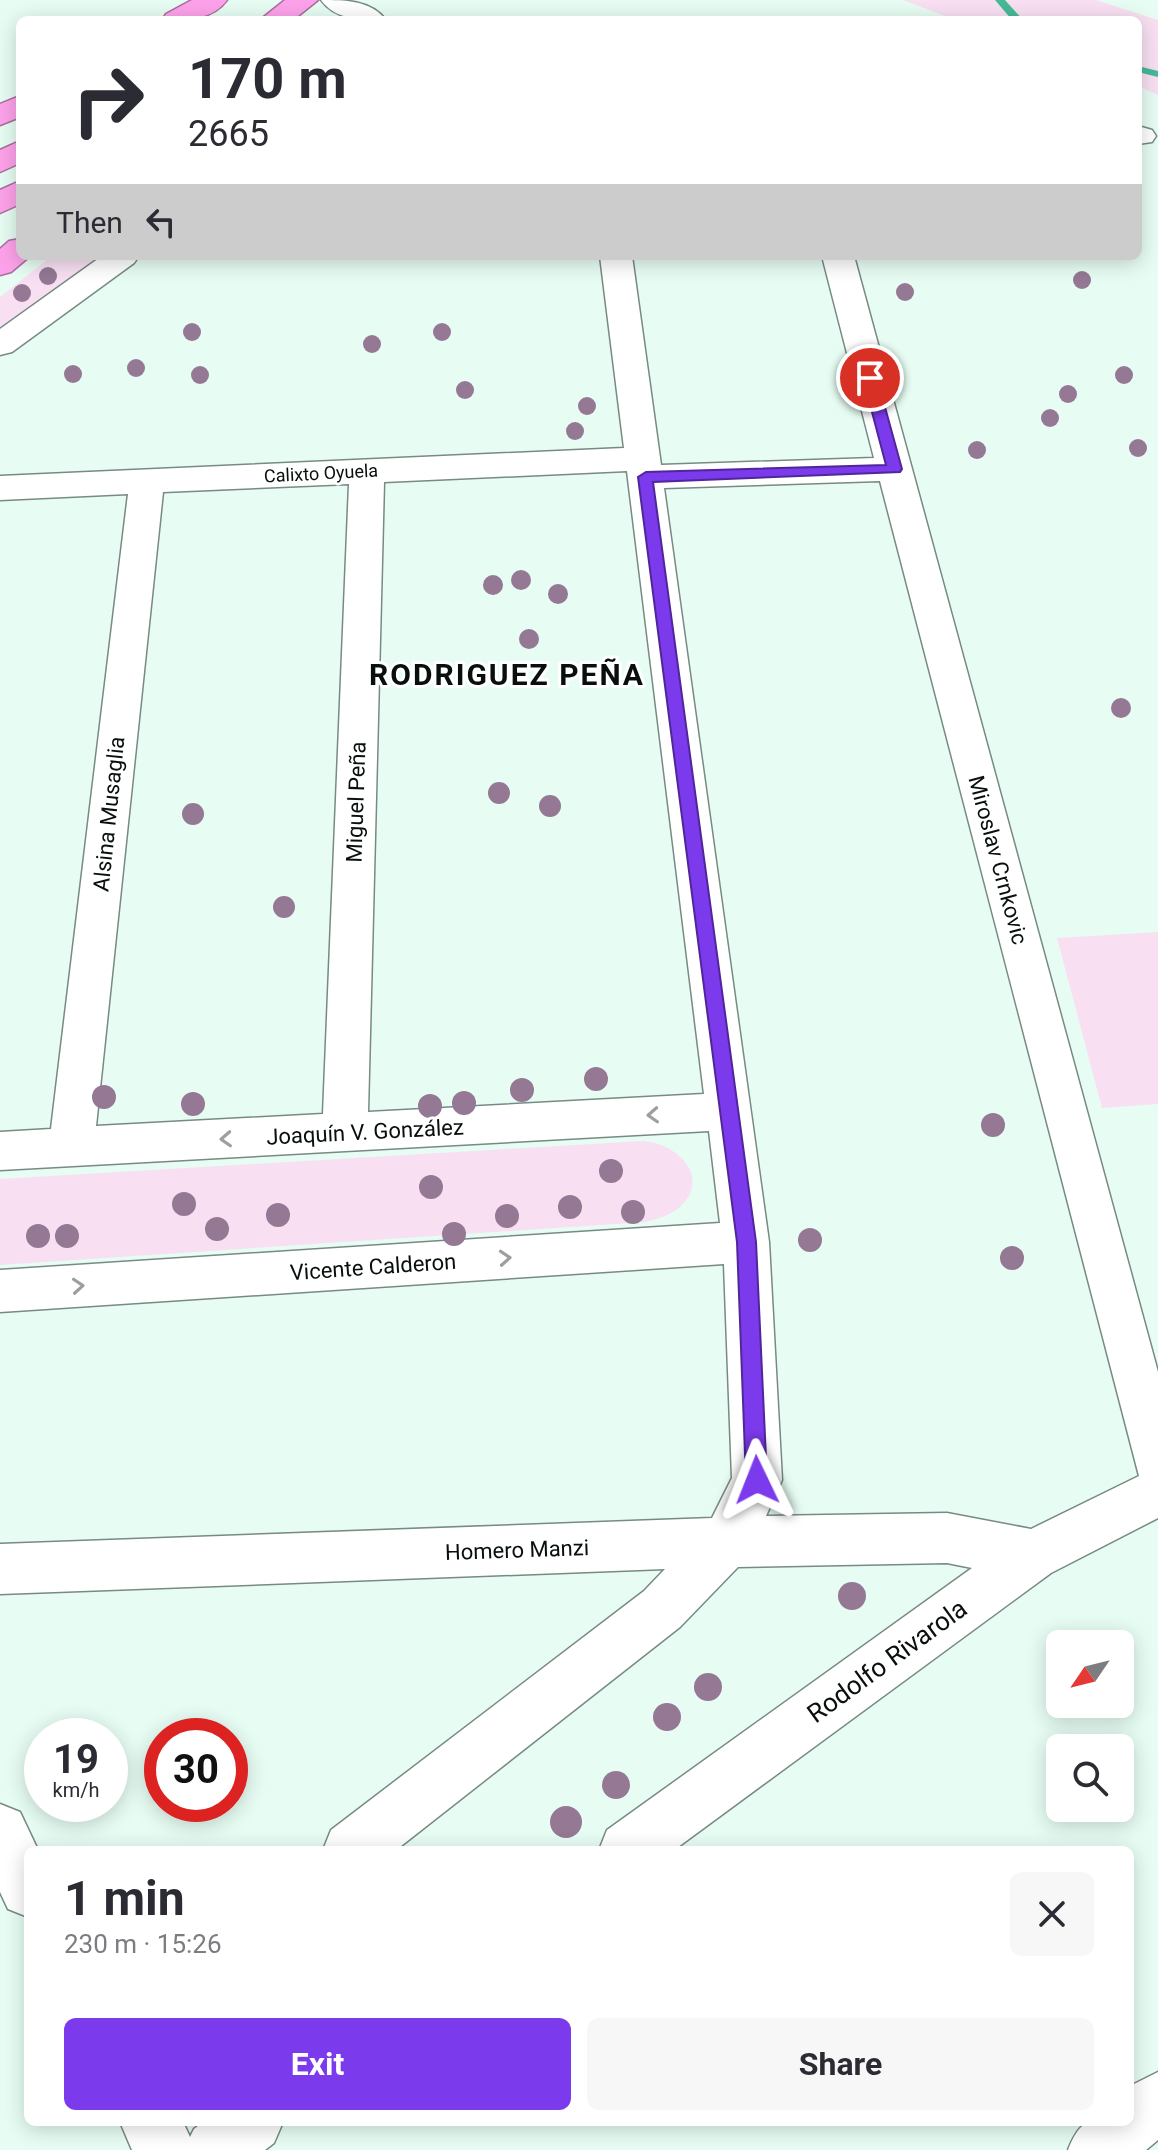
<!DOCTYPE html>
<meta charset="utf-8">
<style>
body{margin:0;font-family:Roboto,sans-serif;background:#f7f7f7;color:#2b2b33;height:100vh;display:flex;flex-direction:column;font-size:30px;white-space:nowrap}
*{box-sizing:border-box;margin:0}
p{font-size:26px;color:#7c7c81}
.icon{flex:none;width:44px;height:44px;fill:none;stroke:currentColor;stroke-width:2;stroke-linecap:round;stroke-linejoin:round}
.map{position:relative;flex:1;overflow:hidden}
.side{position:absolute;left:24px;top:1846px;width:1110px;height:280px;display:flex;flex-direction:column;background:#fff;border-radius:12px;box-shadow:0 4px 20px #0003}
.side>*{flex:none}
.guide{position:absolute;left:16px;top:16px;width:1126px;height:244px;border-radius:12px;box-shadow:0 4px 20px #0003;background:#fff;color:#2b2b33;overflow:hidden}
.needle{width:52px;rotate:235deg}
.controls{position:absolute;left:1046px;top:1630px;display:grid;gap:16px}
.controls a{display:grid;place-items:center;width:88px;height:88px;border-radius:12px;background:#fff;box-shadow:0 4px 20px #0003;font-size:40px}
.speed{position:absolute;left:24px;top:1718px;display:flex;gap:16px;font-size:40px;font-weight:700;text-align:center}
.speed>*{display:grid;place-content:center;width:104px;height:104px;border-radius:50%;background:#fff;box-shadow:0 4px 20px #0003;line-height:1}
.speed small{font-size:20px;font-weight:400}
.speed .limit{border:12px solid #d22;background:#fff;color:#111}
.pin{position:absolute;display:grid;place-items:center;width:68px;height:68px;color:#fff;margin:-34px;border:4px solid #fff;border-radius:50%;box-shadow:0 2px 8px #0007}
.me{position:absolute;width:88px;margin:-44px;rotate:358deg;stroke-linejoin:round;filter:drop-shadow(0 0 6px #0008)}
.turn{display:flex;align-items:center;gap:28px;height:168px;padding:0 40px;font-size:36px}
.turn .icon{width:104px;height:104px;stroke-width:2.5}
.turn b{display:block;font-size:56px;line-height:68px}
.then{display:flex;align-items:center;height:76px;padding:0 40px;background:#0003;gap:16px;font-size:30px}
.round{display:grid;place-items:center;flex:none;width:84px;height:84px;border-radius:12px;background:#f7f7f7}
.overview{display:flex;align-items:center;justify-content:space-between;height:136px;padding:0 40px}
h1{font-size:48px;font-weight:700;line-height:60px}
.primary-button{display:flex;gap:16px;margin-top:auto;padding:16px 40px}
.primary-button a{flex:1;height:92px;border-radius:12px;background:#7c3aed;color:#fff;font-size:32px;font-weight:700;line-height:92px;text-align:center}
.primary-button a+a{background:#f7f7f7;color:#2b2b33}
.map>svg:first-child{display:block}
</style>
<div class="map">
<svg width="1158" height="2150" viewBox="0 0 1158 2150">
<rect width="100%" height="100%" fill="#e7fdf4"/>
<g fill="#f8e0f2">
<path d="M903,0h193l62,20v75l-20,-9v-66h-183z"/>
<path d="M52,256h55l-107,77v-36z"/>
<path d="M1158,932v172l-56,4 -45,-170z"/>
<path d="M643,1141c33,2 69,35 37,66 -9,8 -23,12 -34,15l-646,43v-86z"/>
</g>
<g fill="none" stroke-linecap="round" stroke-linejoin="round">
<g fill="#44ba97" fill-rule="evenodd">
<path d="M995,0h10l18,20h-11z"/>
<path d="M1138,66l20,5v6l-20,-5z"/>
</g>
<g stroke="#778a83" stroke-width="3">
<g id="street">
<path d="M321,0c23,0 50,0 65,20 -23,0 -50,1 -65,-20z"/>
<path d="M1138,126l14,4 4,6 -4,6 -14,2z"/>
<path d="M102,256h37l-5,7 -122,89 -12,3v-26z"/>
<path d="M600,256h32l29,209 213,-7 -52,-202h32l304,1116v146l-107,55 -377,277h-75l8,-20 365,-262 -25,-5 -209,4 -58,60 -284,223h-73l8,-20 313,-239 21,-22 -665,25v-50l712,-26 20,-40 -8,-214 -724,48v-42l720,-47 -11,-92 -709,39v-38l51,-3 77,-635 -128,6v-24l624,-28zM627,471l77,623 -336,18 16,-630zM880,481l259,995 -108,53 -84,-16 -181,3 16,-36 -13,-238 -105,-754zM349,484l-26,630 -227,12 67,-634z"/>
<path d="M0,1804l20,8 18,38h-10v67l-20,-8 -8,-17z"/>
<path d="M1158,2072v68l-12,10h-78c15,-38 25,-28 62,-28v-36z"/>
<path d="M120,2122h63l7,15 4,-8 9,-7h80l-9,21 -9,7h-133z"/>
</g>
</g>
<g stroke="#a76f9d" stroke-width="3">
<g id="highway">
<path d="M192,0h35c-15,21 -42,20 -65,20l4,-6z"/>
<path d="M285,0h33l-25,20h-33z"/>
<path d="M20,96v21l-20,8v-21z"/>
<path d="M20,141v22l-20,9v-22z"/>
<path d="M20,181v23l-20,9v-23z"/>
<path d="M20,239v17h10l-19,16 -11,3v-26l9,-8z"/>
</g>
</g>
<use href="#street" fill="#fff" fill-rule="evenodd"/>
<use href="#highway" fill="#fda2ea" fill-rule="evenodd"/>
</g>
<g fill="#947894">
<circle cx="48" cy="276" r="9"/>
<circle cx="1082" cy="280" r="9"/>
<circle cx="905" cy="292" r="9"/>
<circle cx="22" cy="293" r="9"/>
<circle cx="192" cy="332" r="9"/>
<circle cx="442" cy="332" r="9"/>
<circle cx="372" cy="344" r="9"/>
<circle cx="136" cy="368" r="9"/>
<circle cx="73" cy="374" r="9"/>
<circle cx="200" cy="375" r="9"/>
<circle cx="1124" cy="375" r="9"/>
<circle cx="465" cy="390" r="9"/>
<circle cx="1068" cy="394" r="9"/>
<circle cx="587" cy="406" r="9"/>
<circle cx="1050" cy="418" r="9"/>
<circle cx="575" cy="431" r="9"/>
<circle cx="1138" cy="448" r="9"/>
<circle cx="977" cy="450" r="9"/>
<circle cx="521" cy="580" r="10"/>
<circle cx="493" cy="585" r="10"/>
<circle cx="558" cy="594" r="10"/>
<circle cx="529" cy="639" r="10"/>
<circle cx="1121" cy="708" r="10"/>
<circle cx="499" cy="793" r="11"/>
<circle cx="550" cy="806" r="11"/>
<circle cx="193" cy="814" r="11"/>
<circle cx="284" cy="907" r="11"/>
<circle cx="596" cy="1079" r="12"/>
<circle cx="522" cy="1090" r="12"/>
<circle cx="104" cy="1097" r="12"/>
<circle cx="464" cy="1103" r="12"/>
<circle cx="193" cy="1104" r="12"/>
<circle cx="430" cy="1106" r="12"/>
<circle cx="993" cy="1125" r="12"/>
<circle cx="611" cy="1171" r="12"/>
<circle cx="431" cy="1187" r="12"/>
<circle cx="184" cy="1204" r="12"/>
<circle cx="570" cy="1207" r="12"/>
<circle cx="633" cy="1212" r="12"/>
<circle cx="278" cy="1215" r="12"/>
<circle cx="507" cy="1216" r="12"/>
<circle cx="217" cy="1229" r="12"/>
<circle cx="454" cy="1234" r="12"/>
<circle cx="38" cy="1236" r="12"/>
<circle cx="67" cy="1236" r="12"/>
<circle cx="810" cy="1240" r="12"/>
<circle cx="1012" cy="1258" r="12"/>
<circle cx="852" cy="1596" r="14"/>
<circle cx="708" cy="1687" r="14"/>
<circle cx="667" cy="1717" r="14"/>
<circle cx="616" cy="1785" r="14"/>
<circle cx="566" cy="1822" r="16"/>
</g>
<defs><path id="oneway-chevron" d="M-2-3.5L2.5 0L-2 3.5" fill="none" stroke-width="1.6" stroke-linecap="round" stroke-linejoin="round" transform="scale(2)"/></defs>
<g stroke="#9c9f9e">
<use href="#oneway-chevron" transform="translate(653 1115) rotate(177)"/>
<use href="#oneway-chevron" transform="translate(226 1139) rotate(177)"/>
<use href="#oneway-chevron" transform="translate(505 1258) rotate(-4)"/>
<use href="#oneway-chevron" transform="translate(78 1286) rotate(-4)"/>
</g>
<path fill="#7c3aed" stroke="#51269a" stroke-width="2" d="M870,373l7,5 25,91 -2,3 -247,10 103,760 11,238 -3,7 -7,3 -8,-3 -3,-7 -9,-238 -99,-765 8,-5 240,-7 -23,-87z"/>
<g text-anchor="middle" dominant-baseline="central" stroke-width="6" stroke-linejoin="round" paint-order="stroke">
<g font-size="18" fill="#080f0d" stroke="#fff">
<text transform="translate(321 473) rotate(-3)">Calixto Oyuela</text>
</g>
<g font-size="22" fill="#080f0d" stroke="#fff">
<text transform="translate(356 802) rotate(-88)">Miguel Peña</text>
<text transform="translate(109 814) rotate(-84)">Alsina Musaglia</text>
<text transform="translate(998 860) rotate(75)">Miroslav Crnkovic</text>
<text transform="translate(365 1132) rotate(-3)">Joaquín V. González</text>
<text transform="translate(373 1267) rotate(-4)">Vicente Calderon</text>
<text transform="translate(517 1550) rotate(-2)">Homero Manzi</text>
</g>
<g font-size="26" fill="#080f0d" stroke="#fff">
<text transform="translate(887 1661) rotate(-36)">Rodolfo Rivarola</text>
</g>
<g font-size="30" font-weight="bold" letter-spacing="2" fill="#080f0d" stroke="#fff">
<text x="507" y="674">RODRIGUEZ PEÑA</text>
</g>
</g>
</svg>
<div class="controls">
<a><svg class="needle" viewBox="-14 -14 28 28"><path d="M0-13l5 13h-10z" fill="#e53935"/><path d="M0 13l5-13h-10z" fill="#7c7c81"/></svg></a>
<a><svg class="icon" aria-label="search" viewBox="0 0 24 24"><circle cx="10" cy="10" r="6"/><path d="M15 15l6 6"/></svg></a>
</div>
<div class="speed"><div>19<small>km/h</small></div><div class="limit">30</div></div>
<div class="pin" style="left:870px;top:378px;background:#d93025"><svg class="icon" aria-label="arrive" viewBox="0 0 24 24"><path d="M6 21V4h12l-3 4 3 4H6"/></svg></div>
<svg class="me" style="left:757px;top:1480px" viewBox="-20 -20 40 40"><path d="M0-17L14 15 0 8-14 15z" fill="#7c3aed" stroke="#fff" stroke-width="4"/></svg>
<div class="guide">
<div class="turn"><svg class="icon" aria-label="right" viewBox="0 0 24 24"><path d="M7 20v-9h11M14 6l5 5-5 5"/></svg><div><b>170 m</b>2665</div></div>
<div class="then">Then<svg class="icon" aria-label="left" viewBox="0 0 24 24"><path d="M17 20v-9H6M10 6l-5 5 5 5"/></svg></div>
</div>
<section class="side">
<div class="overview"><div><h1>1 min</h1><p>230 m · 15:26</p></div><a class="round"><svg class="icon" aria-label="close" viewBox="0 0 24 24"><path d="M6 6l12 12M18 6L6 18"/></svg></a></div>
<div class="primary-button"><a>Exit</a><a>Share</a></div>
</section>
</div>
